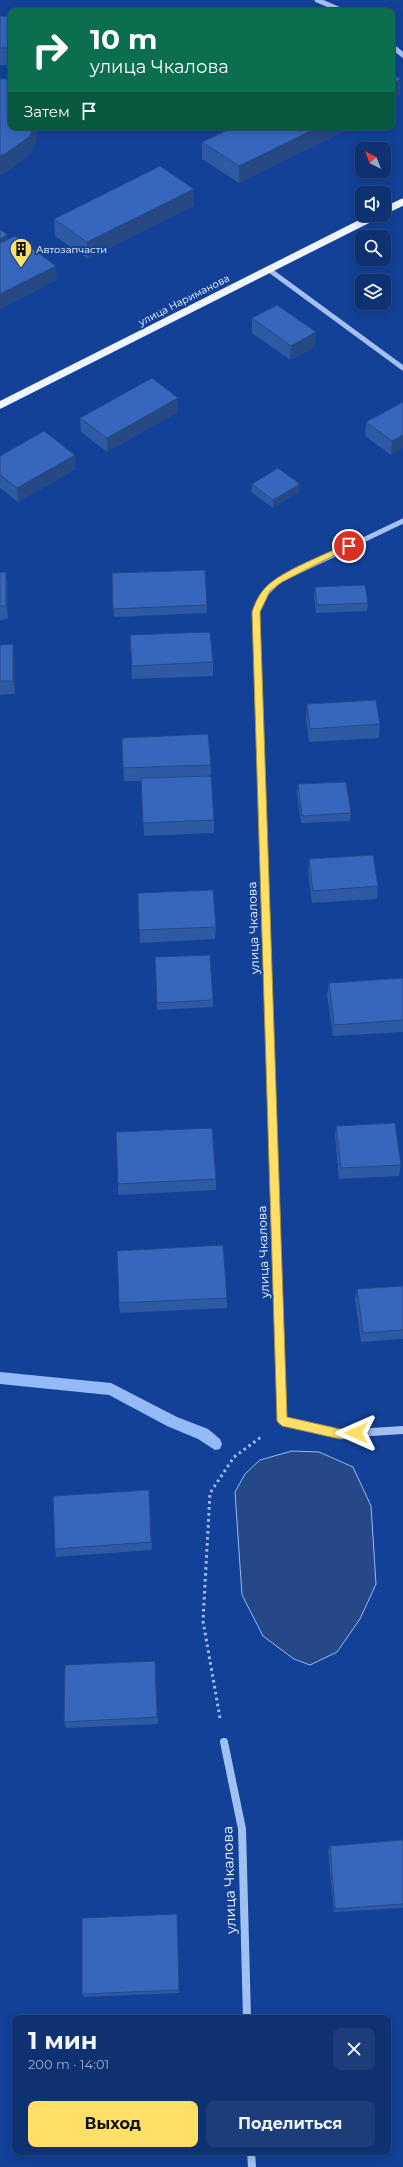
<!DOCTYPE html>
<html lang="ru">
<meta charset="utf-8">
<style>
body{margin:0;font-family:Montserrat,sans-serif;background:#1c3d79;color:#f1f3f6;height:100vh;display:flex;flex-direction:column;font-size:15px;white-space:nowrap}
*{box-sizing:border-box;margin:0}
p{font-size:13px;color:#9ba9c3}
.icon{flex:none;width:22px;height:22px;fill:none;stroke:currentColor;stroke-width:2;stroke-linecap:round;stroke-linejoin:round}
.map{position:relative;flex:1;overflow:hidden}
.details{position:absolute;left:12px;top:2015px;width:379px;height:140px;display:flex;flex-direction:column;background:#0e3171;border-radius:8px;box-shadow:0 2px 10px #0003,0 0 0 1px #2e4c84}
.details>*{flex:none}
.top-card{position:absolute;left:8px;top:8px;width:387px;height:122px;border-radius:8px;box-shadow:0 2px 10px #0003,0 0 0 1px #2e4c84;background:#0b6e4f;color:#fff;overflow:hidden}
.needle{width:26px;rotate:318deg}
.buttons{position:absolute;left:355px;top:142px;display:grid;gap:8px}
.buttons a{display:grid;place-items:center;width:36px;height:36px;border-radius:8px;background:#0e3171;box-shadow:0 2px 10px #0003,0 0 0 1px #2e4c84;font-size:20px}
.pin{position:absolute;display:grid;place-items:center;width:34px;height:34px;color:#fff;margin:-17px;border:2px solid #fff;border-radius:50%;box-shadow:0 1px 4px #0007}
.me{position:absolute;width:44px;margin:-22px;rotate:270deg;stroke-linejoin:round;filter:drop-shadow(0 0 3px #0008)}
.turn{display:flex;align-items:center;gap:14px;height:84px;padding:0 16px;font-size:18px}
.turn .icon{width:52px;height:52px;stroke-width:2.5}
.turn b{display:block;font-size:28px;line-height:34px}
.then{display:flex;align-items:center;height:38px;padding:0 16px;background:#0003;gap:8px;font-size:15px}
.round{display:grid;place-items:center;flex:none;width:42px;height:42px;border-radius:8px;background:#1c3d79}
.overview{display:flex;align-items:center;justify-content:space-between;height:68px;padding:0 16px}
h1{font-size:24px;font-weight:700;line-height:30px}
.primary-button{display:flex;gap:8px;margin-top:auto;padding:8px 16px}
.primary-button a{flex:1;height:46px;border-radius:8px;background:#ffdf65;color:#111;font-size:16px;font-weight:700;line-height:46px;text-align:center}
.primary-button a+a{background:#1c3d79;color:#f1f3f6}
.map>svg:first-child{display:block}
</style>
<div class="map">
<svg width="403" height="2167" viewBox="0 0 403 2167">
<rect width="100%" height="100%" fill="#124197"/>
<path fill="#254889" stroke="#94baf7" d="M292,1451l27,1 34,15 18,39 5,78 -16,35 -23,33 -27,13 -16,-6 -31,-23 -21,-41 -7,-103 10,-18 15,-14z"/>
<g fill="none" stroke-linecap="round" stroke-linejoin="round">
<path fill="#94baf7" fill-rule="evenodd" d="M0,1372l111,11 66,34 31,12 12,10 2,5 -2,5 -5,1 -17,-11 -31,-13 -58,-31 -109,-11z"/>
<path stroke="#a3c0f3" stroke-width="3" stroke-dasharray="2.5 3.5" stroke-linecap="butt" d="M220,1718l-17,-97 7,-128 24,-36 27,-20"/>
<g stroke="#a3c0f3" stroke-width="5">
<path d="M317,0l26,11"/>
<path d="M392,46l11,9"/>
<path d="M268,269l135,99"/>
<path d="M357,543l46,-22"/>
</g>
<path stroke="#a3c0f3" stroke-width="6" d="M276,1249l-20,-637 9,-18 14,-14 80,-38"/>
<g stroke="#a3c0f3" stroke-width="8">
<path d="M276,1248l6,173 58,13 63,-4"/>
<path d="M224,1742l18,87 5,189"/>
<path d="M251,2152l1,15"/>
</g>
<g stroke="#eff4ff" stroke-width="7">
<path d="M384,211l19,-9"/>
<path d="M0,405l377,-190"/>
</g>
</g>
<g fill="#2e59a3">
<rect x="0" y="16" width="11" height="49"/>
<path d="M234,127h112l-1,4 -106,52 -37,-24v-17z"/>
<path d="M194,206l-106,53 -33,-23 -1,-17z"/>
<path d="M252,318l63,29 -25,13 -38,-27z"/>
<path d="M178,398v14l-71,40 -26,-20 -1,-14z"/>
<path d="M403,402l-12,53 -26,-19 1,-14z"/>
<path d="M0,456l76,13 -58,33 -18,-14z"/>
<path d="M252,484l47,8 -26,16 -22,-16z"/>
<path d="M0,572h6l2,14v33l-8,1z"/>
<path d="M112,573l95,32v8l-93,4z"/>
<path d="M315,587l53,16 -1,8 -51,2 -2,-18z"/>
<path d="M130,635l83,27v14l-81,3z"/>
<path d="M0,645l15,13v36l-15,1z"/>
<path d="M307,704l73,20 -1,14 -70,4 -3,-25z"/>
<path d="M122,738l89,27v11l3,44v13l-70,3 -3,-55h-17z"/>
<path d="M298,784l53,29 -1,8 -49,2 -4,-31z"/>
<path d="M309,859l69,27 -1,13 -65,4 -4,-31z"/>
<path d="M138,893l78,34 -1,12 -75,4z"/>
<path d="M155,957l58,43v7l-56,3z"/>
<path d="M403,978v54l-70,4 -6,-41 2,-12z"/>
<path d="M336,1126l65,39 -2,11 -60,3 -4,-42z"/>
<path d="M216,1179v11l-98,5v-11z"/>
<path d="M403,1286v53l-42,3 -6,-43 2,-10z"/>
<path d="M227,1298v10l-107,5 -1,-10z"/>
<path d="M149,1490l3,60 -96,7 -1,-8z"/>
<path d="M155,1661l3,63 -92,4 -2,-6z"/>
<path d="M403,1840v68l-69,4 -6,-62 2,-4z"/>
<path d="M177,1918l2,75 -95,4 -2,-3z"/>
</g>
<g fill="#264884">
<path d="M401,79l-1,17 -8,4v-16z"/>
<path d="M34,127h3v13l-7,15 -23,17 -7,3v-19z"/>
<path d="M319,127h27l-1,4 -106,52v-17z"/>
<path d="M194,189v17l-106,53 -1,-17z"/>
<path d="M7,235l2,18 -9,5v-19z"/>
<path d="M56,266l1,14 -57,29v-15z"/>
<path d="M316,332l-1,15 -25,13 1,-14z"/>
<path d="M178,398v14l-71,40v-14z"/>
<path d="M403,435v13l-12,7 1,-14z"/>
<path d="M75,455l1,14 -58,33 -1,-14z"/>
<path d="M300,484l-1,8 -26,16v-8z"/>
<path d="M6,572l2,14v33l-2,-13z"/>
<path d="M13,644l2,14v36l-2,-13z"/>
</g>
<g fill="#3667bd" stroke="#264884">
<rect x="0" y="16" width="11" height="32"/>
<path d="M392,74l9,5 -9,5z"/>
<path d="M0,79h11v48h23l-5,10 -24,17 -5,2z"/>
<path d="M234,127h85l-80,39 -37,-24z"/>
<path d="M160,166l34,23 -107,53 -33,-23z"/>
<path d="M0,229l7,6 -7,4z"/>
<path d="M15,236l41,30 -56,28v-51z"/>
<path d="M277,305l39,27 -25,14 -39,-28z"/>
<path d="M152,378l26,20 -71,40 -27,-20z"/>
<path d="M403,402v33l-11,6 -26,-19z"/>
<path d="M44,431l31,24 -58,33 -17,-13v-19z"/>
<path d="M278,468l22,16 -27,16 -21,-16z"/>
<path d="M205,570l2,35 -94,4 -1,-36z"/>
<rect x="0" y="572" width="6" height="34"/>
<path d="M365,585l3,18 -51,2 -2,-18z"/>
<path d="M210,632l3,30 -81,4 -2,-31z"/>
<path d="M13,644v37h-13v-36z"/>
<path d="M376,700l4,24 -70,5 -3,-25z"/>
<path d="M208,734l3,31 -88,3 -1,-30z"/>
<path d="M211,776l3,44 -71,3 -2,-45z"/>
<path d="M346,782l5,31 -49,3 -4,-32z"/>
<path d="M373,855l5,31 -65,5 -4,-32z"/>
<path d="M213,890l3,37 -77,3 -1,-37z"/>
<path d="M210,955l3,45 -56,3 -2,-46z"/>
<path d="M403,978v42l-69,5 -5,-42z"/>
<path d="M395,1123l6,42 -60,3 -5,-42z"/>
<path d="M212,1128l4,51 -98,5 -2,-52z"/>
<path d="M223,1245l4,53 -108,5 -2,-52z"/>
<path d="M403,1286v44l-40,3 -6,-44z"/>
<path d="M149,1490l2,52 -96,7 -2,-53z"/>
<path d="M155,1661l2,56 -93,5 1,-57z"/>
<path d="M403,1840v64l-68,5 -5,-63z"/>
<path d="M177,1914l2,76 -97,4v-76z"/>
</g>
<path fill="#ffdf65" stroke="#a69142" d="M346,544l6,2 -70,36 -12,9 -10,21 27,805 53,12 16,-1 5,5 -5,5 -16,1 -58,-13 -5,-5 -25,-809c3,-9 7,-18 14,-25 17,-17 57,-31 80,-43z"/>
<defs>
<g id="building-pin" transform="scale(1.15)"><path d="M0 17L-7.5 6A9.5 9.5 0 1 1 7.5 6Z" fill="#ffdf65" stroke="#124197"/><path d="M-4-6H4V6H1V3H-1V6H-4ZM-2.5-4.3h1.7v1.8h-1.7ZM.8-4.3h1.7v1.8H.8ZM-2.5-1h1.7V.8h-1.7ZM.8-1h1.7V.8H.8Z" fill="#111"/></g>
</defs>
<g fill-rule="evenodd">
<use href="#building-pin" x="21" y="249"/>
</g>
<g text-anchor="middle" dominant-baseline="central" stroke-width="4" stroke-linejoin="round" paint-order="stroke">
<g font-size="10" fill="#fff" stroke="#124197" text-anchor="start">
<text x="36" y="249">Автозапчасти</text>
</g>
<g font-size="10" fill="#fff" stroke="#124197">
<text transform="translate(184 300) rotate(-27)">улица Нариманова</text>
</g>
<g font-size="12" fill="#fff" stroke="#124197">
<text transform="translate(253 928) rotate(-92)">улица Чкалова</text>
<text transform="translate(263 1252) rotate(-92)">улица Чкалова</text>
</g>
<g font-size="14" fill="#fff" stroke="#124197">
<text transform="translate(229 1880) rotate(-92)">улица Чкалова</text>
</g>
</g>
</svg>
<div class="buttons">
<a><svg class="needle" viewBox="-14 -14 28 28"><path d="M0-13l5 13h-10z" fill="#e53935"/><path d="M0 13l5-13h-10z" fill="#9ba9c3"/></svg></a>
<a><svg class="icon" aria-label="sound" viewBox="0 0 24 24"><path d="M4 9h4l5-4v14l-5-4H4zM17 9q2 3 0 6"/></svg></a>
<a><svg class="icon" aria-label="search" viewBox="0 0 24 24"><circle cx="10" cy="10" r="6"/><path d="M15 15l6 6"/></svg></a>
<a><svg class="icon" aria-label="layers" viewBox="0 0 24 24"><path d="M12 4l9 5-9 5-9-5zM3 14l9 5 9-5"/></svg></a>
</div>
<div class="pin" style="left:349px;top:546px;background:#d93025"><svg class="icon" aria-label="arrive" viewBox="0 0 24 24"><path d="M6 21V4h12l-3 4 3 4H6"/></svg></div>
<svg class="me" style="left:356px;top:1433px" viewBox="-20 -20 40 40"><path d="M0-17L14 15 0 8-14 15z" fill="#ffdf65" stroke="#fff" stroke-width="4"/></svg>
<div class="top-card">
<div class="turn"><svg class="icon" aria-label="right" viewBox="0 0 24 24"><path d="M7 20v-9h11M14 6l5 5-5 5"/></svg><div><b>10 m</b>улица Чкалова</div></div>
<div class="then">Затем<svg class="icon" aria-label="arrive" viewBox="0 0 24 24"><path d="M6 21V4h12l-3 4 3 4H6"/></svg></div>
</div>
<section class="details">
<div class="overview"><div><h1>1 мин</h1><p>200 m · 14:01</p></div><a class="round"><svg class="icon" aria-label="close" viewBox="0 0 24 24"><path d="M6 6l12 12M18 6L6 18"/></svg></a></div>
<div class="primary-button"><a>Выход</a><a>Поделиться</a></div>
</section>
</div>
